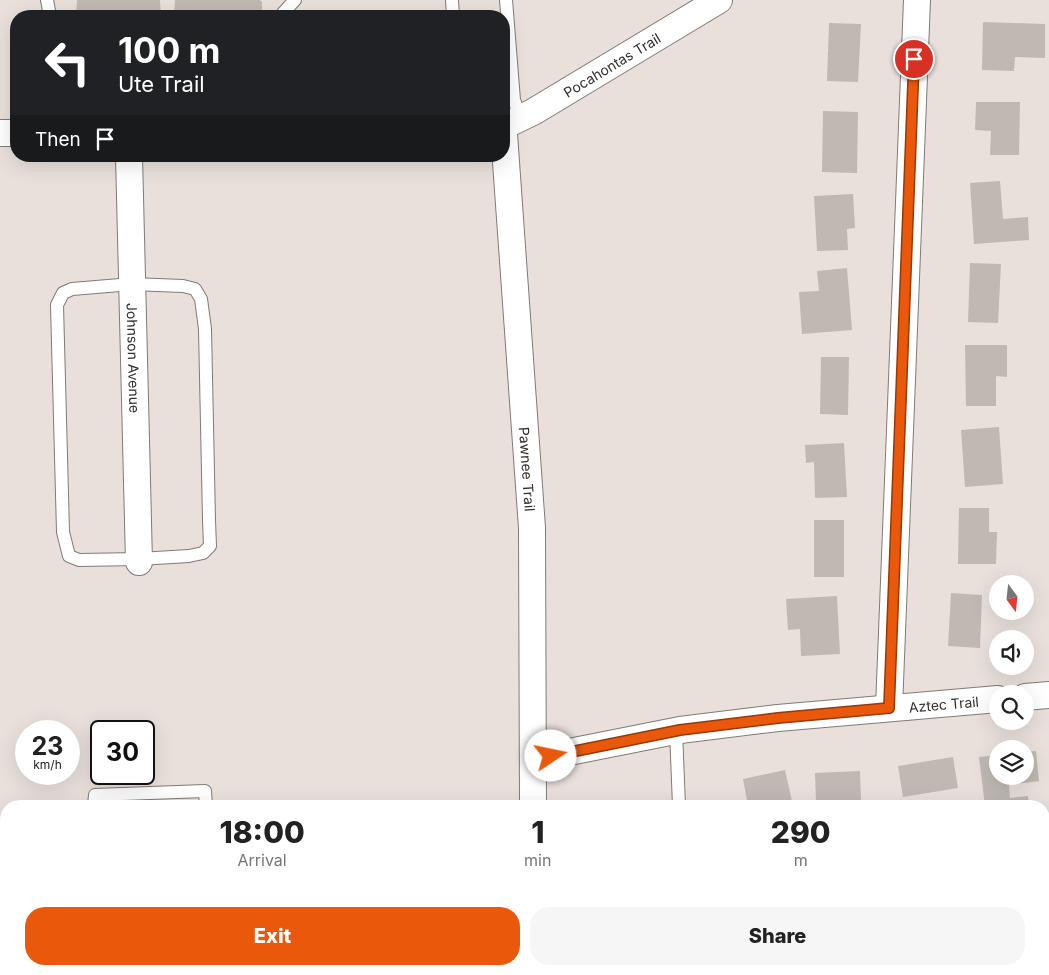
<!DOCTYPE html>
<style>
body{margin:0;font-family:Inter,sans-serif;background:#f6f6f6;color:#222;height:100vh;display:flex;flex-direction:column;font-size:19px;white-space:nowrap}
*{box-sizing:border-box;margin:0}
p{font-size:16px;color:#767676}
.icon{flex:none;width:28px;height:28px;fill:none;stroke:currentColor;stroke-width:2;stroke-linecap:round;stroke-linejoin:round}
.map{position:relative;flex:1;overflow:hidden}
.details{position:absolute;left:0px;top:800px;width:1050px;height:175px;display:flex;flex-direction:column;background:#fff;border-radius:20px 20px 0 0;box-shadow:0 5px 20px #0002}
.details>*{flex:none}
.top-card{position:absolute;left:10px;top:10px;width:500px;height:152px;border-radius:20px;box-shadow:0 5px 20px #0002;background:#202124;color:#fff;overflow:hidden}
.needle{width:32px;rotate:165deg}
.buttons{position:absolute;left:989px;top:575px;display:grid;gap:10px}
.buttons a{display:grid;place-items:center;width:45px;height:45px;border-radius:50%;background:#fff;box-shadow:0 5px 20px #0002;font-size:25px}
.speed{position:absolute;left:15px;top:720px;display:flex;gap:10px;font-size:25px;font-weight:700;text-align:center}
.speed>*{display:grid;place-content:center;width:65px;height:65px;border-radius:50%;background:#fff;box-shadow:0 5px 20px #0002;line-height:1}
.speed small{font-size:12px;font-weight:400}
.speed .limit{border:2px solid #111;border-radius:8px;background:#fff;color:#111}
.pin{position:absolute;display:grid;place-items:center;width:42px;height:42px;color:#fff;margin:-21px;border:2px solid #fff;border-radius:50%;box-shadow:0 1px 5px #0007}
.me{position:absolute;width:55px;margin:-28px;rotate:79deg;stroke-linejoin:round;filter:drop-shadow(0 0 4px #0008)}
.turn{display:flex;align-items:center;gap:18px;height:105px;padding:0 25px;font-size:22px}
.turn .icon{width:65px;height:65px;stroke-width:2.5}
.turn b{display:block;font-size:35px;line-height:42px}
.then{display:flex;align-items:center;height:48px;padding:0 25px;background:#0003;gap:10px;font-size:19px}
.eta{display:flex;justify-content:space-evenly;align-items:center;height:85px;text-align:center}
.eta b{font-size:30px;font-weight:800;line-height:35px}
.primary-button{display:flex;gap:10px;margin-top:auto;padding:10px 25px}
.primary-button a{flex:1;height:58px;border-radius:20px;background:#ea580c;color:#fff;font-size:20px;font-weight:800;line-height:58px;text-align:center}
.primary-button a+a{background:#f6f6f6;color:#222}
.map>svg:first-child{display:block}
</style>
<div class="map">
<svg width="1049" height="975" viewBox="0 0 1049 975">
<rect width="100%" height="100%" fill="#e9e0db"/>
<g fill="#bfb9b2">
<path d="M77,0h83l1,16h-85z"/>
<path d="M175,0h85l2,2v14h-88z"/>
<path d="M983,22l62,2v34l-30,-1 -1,14 -32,-1z"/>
<path d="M829,23l32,1 -3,58 -31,-1z"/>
<path d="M976,102h44l-1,53h-29l1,-24 -16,-1z"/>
<path d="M823,111l35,1 -1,61 -35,-1z"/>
<path d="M1000,181l3,38 25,-2 1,23 -55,4 -4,-61z"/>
<path d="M853,194l2,34 -8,1 1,21 -31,1 -3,-55z"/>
<path d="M970,263l31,1 -3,59 -30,-1z"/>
<path d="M847,268l5,62 -50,4 -3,-42 20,-1 -2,-20z"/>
<path d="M965,345h42v32l-11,-1v30h-30z"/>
<path d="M821,357h28l-1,58 -28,-1z"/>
<path d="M999,427l4,57 -38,3 -4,-57z"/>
<path d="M844,443l3,54 -32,1 -1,-36 -8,1 -1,-18z"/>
<path d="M959,508h30v24h8l-1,32h-38z"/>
<rect x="814" y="520" width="30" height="57"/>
<path d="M951,593l31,2 -2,53 -32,-2z"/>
<path d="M837,596l3,58 -39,2 -1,-27 -12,1 -2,-31z"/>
<path d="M1036,751l3,30 -30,4 1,13 18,-2 1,10h-44l-6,-49 19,-2v21h27v-24z"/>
<path d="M953,757l5,31 -55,9 -5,-31z"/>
<path d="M785,770l7,31 -23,5h-21l-5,-27z"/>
<path d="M860,771l1,29 -45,2 -1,-29z"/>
<rect x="768" y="969" width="33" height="6"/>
<path d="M866,969h61l1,6h-62z"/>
</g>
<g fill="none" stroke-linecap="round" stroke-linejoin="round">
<g stroke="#827a76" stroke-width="14">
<g id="service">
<path d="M47,0l3,16"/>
<path d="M452,0l1,16"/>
<path d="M506,0l8,100 7,18"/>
<path d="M283,16v-3l12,-13"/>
<path d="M132,284l51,2 12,3 6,10 4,30 4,191 1,26 -7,7 -14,3 -50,3 -60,1 -10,-4 -6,-24 -6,-227 6,-12 9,-4z"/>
<path d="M676,731l3,75"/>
<path d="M94,806l1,-11 110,-4 1,15"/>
<path d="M210,969v6"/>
</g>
</g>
<g stroke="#827a76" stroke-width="28">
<g id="minor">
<path id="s1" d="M504,126l29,-14 186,-112"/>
<path d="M0,133h16"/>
<path id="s2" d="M504,134l28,394 1,278"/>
<path id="s3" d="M129,156l10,406"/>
<path d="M1025,697l24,-2"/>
<path d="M889,708l28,-708"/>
<path id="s4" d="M534,759l146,-29 98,-12 220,-19"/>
<path d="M532,975v-6"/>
</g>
</g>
<use href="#service" stroke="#fff" stroke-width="12"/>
<use href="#minor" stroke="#fff" stroke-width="26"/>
</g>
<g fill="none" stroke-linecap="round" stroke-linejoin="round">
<g stroke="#983908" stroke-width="12">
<path id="route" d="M551,756l129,-26 98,-12 111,-10 25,-649"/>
</g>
<use href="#route" stroke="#ea580c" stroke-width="9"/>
</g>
<g text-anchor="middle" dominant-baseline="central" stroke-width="4" stroke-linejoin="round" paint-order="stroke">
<g font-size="14" fill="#322f2d" stroke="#f7eee8">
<text stroke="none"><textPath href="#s1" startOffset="124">Pocahontas Trail</textPath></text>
<text stroke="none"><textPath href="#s3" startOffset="202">Johnson Avenue</textPath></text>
<text stroke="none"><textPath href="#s2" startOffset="336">Pawnee Trail</textPath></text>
<text stroke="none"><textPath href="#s4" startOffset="414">Aztec Trail</textPath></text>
</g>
</g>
</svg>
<div class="buttons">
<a><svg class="needle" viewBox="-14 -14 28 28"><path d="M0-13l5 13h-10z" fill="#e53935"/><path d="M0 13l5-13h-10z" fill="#767676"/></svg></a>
<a><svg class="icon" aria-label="sound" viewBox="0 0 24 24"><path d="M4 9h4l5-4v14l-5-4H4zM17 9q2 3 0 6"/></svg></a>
<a><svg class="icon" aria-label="search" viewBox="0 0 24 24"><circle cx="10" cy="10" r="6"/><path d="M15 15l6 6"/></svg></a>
<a><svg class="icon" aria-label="layers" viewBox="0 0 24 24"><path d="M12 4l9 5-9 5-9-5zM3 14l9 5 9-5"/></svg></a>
</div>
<div class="speed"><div>23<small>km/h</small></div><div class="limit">30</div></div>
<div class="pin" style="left:914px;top:59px;background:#d93025"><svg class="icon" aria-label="arrive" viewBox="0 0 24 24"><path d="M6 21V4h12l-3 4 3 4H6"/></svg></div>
<svg class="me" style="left:551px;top:756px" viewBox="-20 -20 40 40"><circle r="19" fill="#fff"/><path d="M0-13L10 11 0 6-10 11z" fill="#ea580c"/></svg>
<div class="top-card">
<div class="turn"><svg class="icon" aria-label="left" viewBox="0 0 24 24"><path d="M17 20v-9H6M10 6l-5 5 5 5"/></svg><div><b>100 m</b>Ute Trail</div></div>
<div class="then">Then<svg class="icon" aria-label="arrive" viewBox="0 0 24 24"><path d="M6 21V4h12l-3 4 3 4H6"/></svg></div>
</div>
<section class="details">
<div class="eta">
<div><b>18:00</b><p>Arrival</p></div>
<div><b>1</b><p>min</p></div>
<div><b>290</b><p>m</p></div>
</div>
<div class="primary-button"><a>Exit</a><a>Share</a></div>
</section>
</div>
